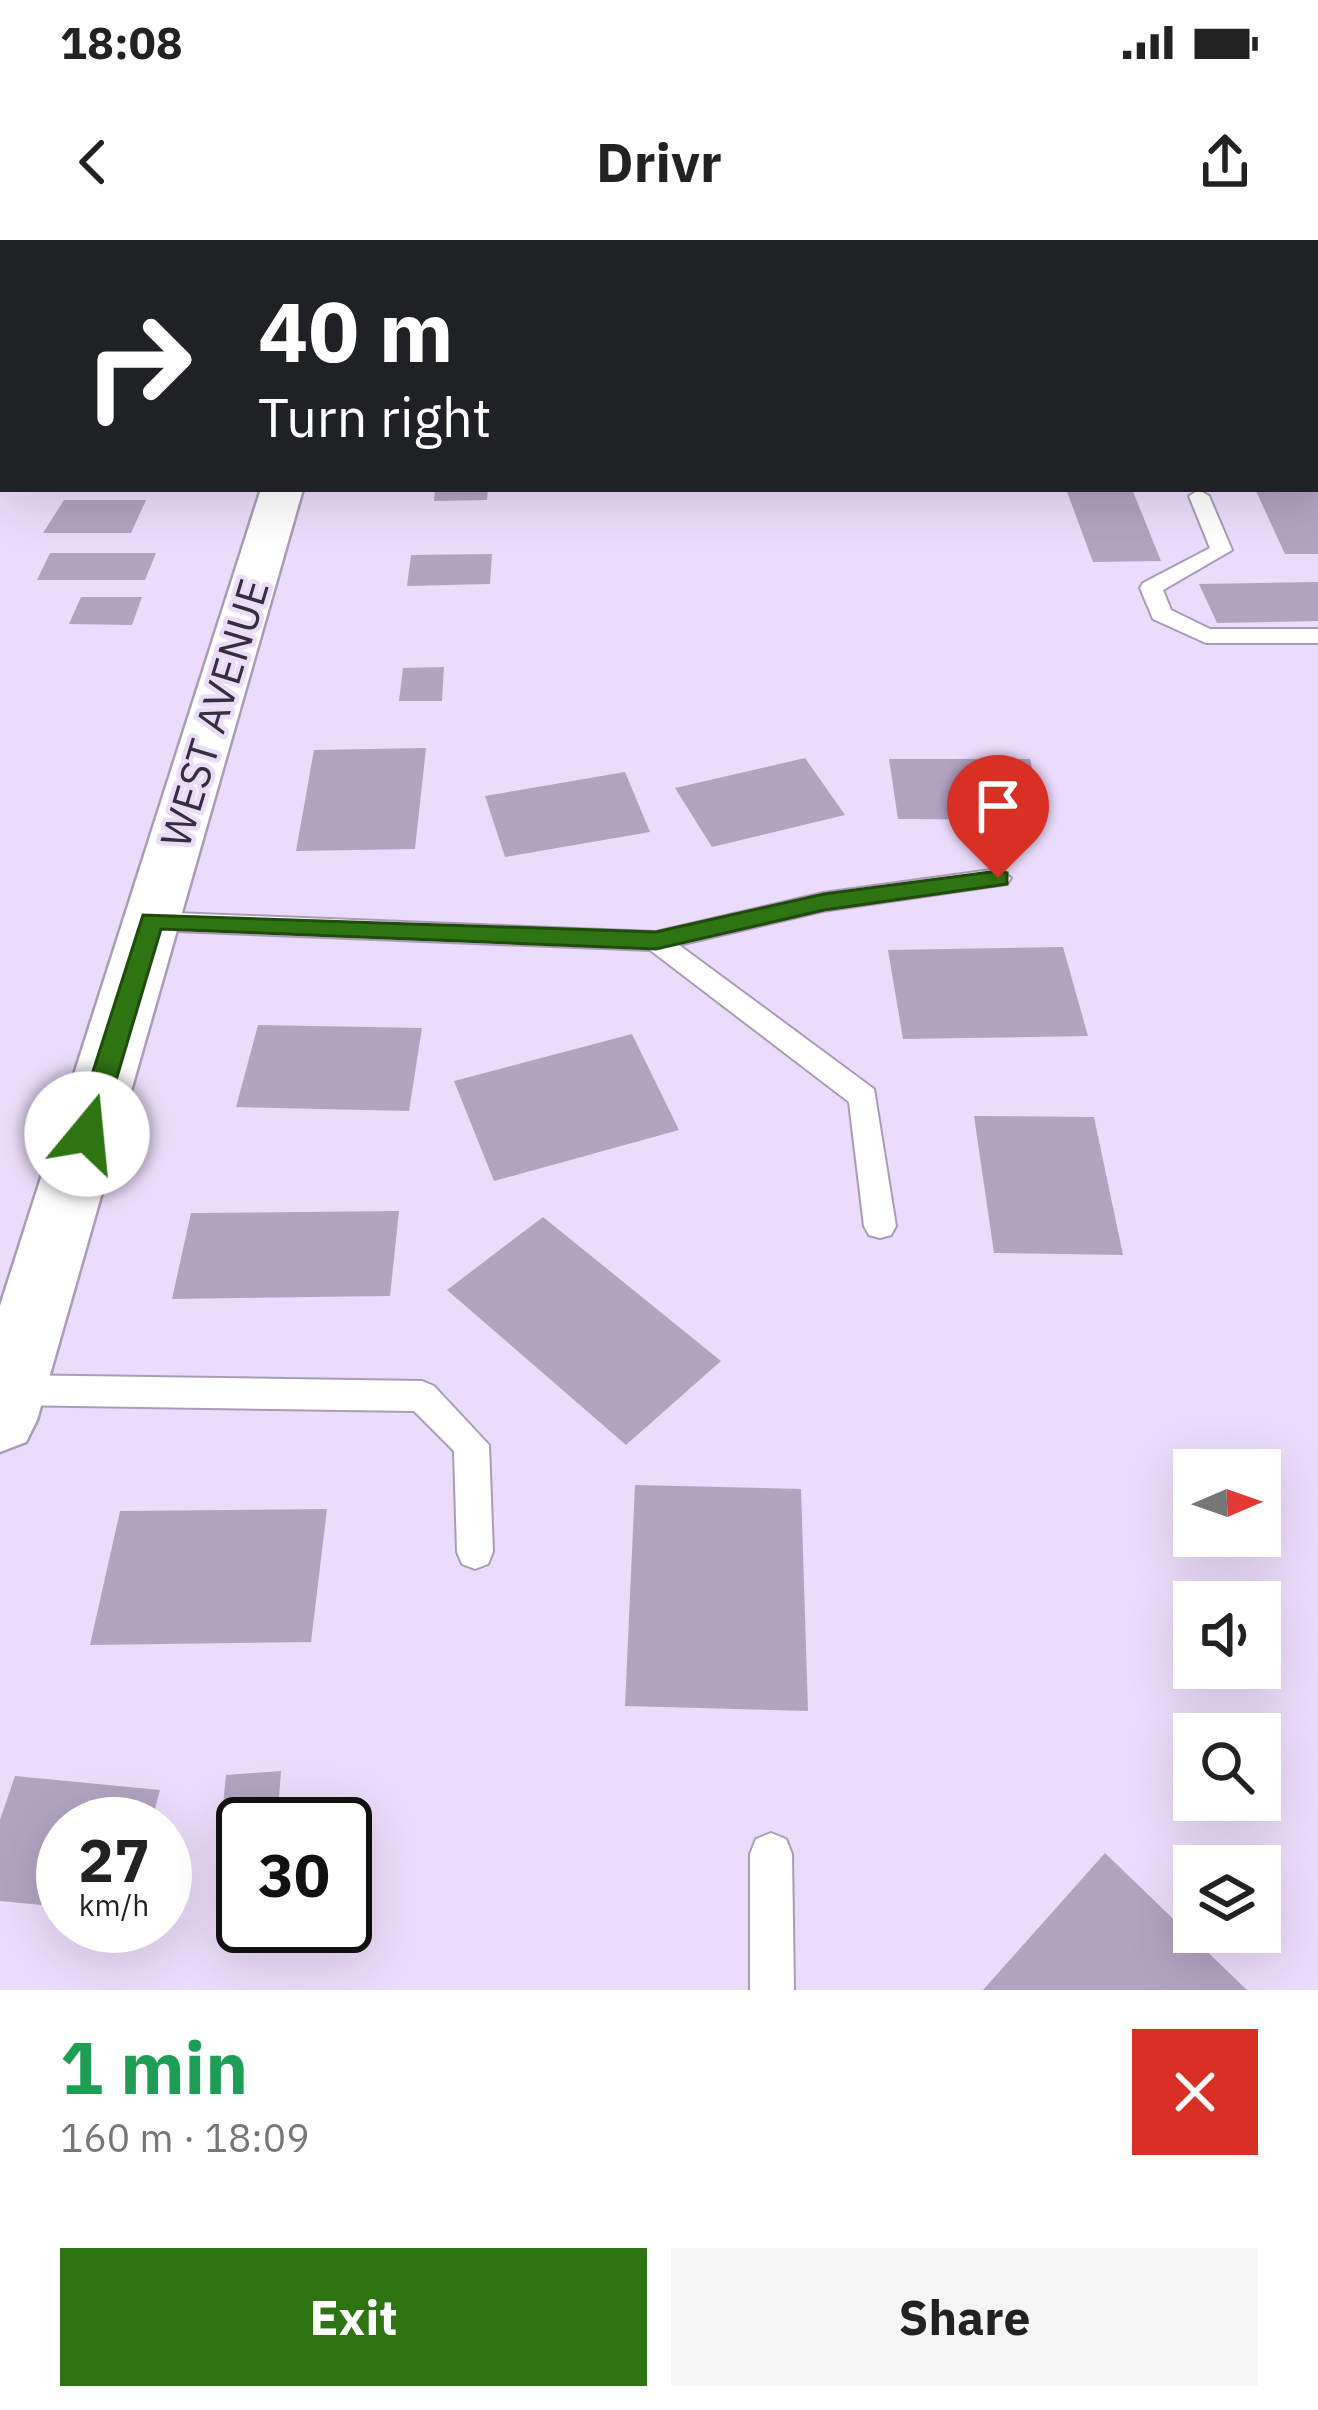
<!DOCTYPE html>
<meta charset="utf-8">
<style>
body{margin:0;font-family:"IBM Plex Sans",sans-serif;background:#f6f6f6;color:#222;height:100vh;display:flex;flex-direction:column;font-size:45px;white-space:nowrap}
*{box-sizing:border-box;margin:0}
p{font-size:39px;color:#767676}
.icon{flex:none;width:66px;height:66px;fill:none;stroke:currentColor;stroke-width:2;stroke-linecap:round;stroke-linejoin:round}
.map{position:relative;height:1750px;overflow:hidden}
.details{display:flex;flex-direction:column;background:#fff;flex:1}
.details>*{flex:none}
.top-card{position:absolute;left:0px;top:0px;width:1320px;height:252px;box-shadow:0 12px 48px #0002;background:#202124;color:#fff;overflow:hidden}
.needle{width:78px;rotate:88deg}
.controls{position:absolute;left:1173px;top:1209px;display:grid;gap:24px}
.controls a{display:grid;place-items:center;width:108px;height:108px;border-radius:0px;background:#fff;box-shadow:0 12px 48px #0002;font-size:60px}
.speed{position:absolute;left:36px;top:1557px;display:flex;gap:24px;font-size:60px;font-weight:700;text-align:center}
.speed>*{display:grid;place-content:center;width:156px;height:156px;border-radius:50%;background:#fff;box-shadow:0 12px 48px #0002;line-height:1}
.speed small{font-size:30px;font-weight:400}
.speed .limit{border:6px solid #111;border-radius:18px;background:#fff;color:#111}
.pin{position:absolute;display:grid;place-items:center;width:102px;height:102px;color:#fff;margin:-123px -51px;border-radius:50% 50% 50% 0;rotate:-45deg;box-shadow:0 0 12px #0007}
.pin .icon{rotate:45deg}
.me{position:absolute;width:132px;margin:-66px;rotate:17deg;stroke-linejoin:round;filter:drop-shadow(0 0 9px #0008)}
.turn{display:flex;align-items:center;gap:42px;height:252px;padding:0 60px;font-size:54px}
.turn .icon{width:156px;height:156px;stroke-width:2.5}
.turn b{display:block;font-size:84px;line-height:102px}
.round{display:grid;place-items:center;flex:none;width:126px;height:126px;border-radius:0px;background:#f6f6f6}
.overview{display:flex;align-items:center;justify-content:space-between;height:204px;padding:0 60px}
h1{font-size:72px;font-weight:800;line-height:90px;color:#1e9e55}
.cta{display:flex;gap:24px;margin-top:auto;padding:24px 60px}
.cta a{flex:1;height:138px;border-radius:0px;background:#2f7413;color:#fff;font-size:48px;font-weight:800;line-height:138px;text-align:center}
.cta a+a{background:#f6f6f6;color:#222}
.status{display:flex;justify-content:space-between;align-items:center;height:84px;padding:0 60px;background:#fff;direction:ltr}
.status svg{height:33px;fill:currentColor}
header{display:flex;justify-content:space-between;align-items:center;height:156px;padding:0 60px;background:#fff;font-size:54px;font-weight:800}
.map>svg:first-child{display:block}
</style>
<div class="status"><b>18:08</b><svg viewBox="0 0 49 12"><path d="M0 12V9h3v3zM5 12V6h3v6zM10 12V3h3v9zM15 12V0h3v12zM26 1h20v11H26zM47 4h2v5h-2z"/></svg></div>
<header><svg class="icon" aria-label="back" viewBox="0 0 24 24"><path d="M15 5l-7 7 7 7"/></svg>Drivr<svg class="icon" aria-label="share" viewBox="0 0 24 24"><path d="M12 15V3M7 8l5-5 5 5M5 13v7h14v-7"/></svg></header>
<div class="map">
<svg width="1318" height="1750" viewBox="0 0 1318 1750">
<rect width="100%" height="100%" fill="#ecdcfb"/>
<g fill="#b2a3c1">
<path d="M435,249h53l-1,11 -53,1z"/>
<path d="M1066,249h66l29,72 -68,1z"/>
<path d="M1256,251h62v63h-33z"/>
<path d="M64,260h82l-15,33h-88z"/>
<path d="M50,313h106l-11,27h-108z"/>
<path d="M492,314l-2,30 -83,2 4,-31z"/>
<path d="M1318,342v39l-101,2 -18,-39z"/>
<path d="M81,357h61l-10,28 -63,-1z"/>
<path d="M444,427l-2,34h-43l4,-33z"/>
<path d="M426,508l-11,101 -119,2 18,-101z"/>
<path d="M805,518l40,57 -133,32 -37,-59z"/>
<path d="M889,519h141l14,61 -146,-1z"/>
<path d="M625,532l25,60 -145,25 -20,-61z"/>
<path d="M1063,707l25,89 -185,3 -15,-89z"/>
<path d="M258,785l164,3 -13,83 -173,-4z"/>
<path d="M632,794l47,96 -185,51 -40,-100z"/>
<path d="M974,876l120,1 29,138 -129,-2z"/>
<path d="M399,971l-9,85 -218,3 19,-86z"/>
<path d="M543,977l178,144 -95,84 -179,-155z"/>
<path d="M635,1245l166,4 7,222 -183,-5z"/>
<path d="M327,1269l-16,133 -221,3 30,-134z"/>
<path d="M281,1531l-4,53h-34v11l-23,2 6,-62z"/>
<path d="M15,1536l145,14 -9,34h-88v83l-63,-6v-81z"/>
<path d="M1105,1613l142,137h-264z"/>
</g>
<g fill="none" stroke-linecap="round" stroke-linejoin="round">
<g stroke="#aa9cb9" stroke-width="4">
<g id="lane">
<rect x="460" y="0" width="16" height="3"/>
<rect x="696" y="0" width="16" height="3"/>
<rect x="1317" y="113" width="1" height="11"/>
<path d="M1199,250l10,6 23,54 -69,40 8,20 39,19h108v14h-112l-53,-24 -13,-31 3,-5 67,-35 -21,-52z"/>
<path d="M998,629l13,9 -4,6 -184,27 -144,34 195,144 22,137 -5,9 -11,3 -11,-3 -5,-9 -15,-124 -199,-152 -499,-20 -13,-9 13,-9 505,20 167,-39z"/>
<path d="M9,1135l413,6 12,5 55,59 4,107 -5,12 -13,5 -13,-5 -5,-12 -3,-101 -40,-40 -405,-6 -9,-4v-22z"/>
<path d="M771,1593l15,6 6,15 2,136h-44v-136l6,-15z"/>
</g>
</g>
<g stroke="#aa9cb9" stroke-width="5">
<g id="street">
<path d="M340,0h34l-35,3z"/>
<path d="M261,249h42l-266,931 -11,22 -26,10v-146z"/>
</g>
</g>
<use href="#lane" fill="#fff" fill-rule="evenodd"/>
<use href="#street" fill="#fff" fill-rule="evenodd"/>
</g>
<path fill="#2f7413" stroke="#1f4b0c" stroke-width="3" d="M998,631l9,2v11l-183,26 -168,39 -495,-20 -61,205 -13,10 -14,-10 70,-219 513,17 168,-38z"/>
<g text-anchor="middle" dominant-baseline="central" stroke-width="9" stroke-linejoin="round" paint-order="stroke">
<g font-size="42" fill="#352f3b" stroke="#ecdcfb">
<text transform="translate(214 473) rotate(-73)">WEST AVENUE</text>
</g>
</g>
</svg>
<div class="controls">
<a><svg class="needle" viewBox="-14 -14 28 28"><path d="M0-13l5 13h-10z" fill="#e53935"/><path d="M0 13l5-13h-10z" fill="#767676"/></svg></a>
<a><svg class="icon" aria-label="sound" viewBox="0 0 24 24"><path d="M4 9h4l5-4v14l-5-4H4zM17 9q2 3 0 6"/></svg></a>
<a><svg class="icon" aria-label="search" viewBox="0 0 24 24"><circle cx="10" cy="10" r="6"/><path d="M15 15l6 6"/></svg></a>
<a><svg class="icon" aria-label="layers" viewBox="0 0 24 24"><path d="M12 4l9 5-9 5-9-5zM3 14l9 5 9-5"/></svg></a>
</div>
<div class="speed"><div>27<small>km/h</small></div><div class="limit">30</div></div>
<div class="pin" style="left:998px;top:638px;background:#d93025"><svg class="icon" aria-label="arrive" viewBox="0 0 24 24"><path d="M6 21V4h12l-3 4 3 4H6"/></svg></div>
<svg class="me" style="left:87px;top:894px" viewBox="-20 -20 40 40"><circle r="19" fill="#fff"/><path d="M0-13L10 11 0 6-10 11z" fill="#2f7413"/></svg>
<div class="top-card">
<div class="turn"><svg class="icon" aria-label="right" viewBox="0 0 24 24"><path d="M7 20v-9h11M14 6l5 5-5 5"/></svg><div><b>40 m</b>Turn right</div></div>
</div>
</div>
<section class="details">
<div class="overview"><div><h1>1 min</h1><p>160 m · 18:09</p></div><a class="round" style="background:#d93025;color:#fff"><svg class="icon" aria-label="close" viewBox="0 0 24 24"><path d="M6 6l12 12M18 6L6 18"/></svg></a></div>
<div class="cta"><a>Exit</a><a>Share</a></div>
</section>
